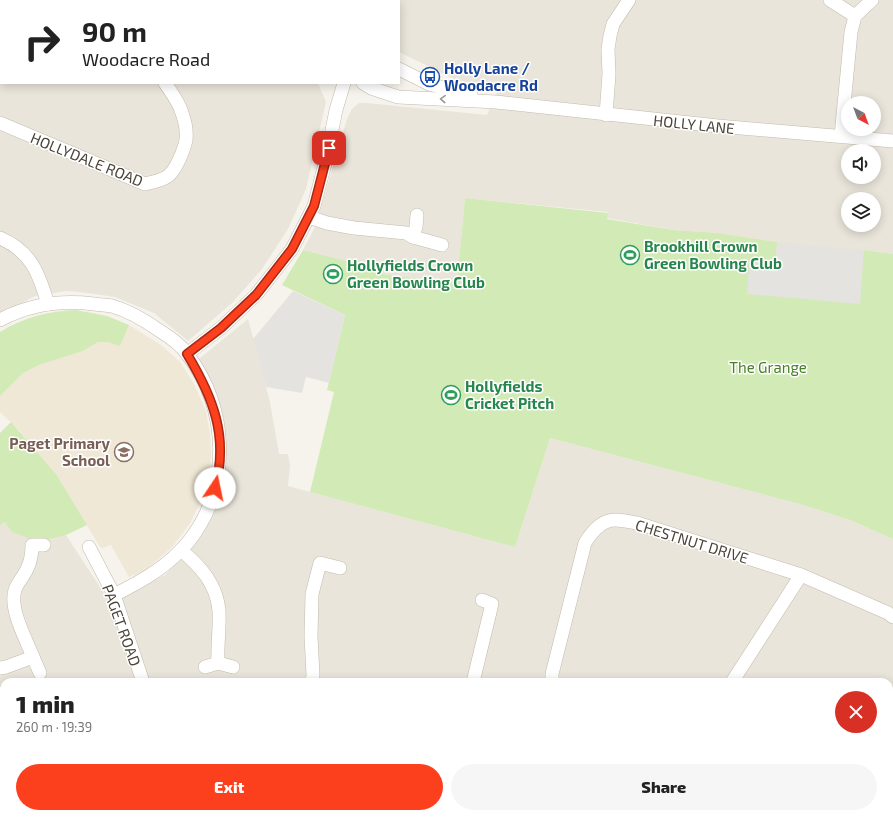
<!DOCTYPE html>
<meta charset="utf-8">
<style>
body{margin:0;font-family:"Exo 2",sans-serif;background:#f6f6f6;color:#222;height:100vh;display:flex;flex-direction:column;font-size:15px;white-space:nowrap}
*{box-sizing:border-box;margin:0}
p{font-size:13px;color:#767676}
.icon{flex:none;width:22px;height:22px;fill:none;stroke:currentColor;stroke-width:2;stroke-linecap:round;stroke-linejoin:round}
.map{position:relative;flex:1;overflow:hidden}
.side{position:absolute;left:0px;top:678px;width:893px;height:140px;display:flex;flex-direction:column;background:#fff;border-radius:12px 12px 0 0;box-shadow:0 2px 10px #0003}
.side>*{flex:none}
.hud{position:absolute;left:0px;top:0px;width:400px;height:84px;box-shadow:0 2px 10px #0003;background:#fff;color:#222;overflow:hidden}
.needle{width:26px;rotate:139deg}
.fabs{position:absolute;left:841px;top:96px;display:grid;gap:8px}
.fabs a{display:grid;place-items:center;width:40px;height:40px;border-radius:50%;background:#fff;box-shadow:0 2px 10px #0003;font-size:20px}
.pin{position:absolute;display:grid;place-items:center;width:34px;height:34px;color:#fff;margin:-17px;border-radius:8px;box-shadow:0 2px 6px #0006}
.me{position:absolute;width:44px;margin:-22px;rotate:11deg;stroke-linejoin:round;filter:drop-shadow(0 0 3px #0008)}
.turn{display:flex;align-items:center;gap:14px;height:84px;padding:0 16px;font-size:18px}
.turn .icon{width:52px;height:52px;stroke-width:2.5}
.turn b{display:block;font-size:28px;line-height:34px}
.round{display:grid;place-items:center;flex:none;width:42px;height:42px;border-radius:21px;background:#f6f6f6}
.headline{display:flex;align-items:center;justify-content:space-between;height:68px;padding:0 16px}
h1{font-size:24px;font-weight:800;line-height:30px}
.primary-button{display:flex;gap:8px;margin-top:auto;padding:8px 16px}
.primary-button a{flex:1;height:46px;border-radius:24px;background:#fc3f1d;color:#fff;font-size:16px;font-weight:800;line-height:46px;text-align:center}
.primary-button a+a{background:#f6f6f6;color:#222}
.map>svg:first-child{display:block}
</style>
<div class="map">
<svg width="893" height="818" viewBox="0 0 893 818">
<rect width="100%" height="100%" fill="#f6f3ec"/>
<g fill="#eae5da" fill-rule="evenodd">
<path d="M0,0h284v1h-283v82h317l8,19 -20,87 -18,40 -26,40 -29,33 -45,39 -34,-28 -39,-16 -27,-4 -21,-2 -32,5 -35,18z"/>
<path d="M334,0h559v254l-29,-4 -87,-8 -59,-9 -45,-3 -66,-12 1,-6 -143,-14 -8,85 -75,-9 -4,-5 -75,-19 12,-23 32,-108 5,-10 7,-6h8l120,12 10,-24 -43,-12 -55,-27v-51zM848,103h26v26h-26zM848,151h26v26h-26zM848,199h26v26h-26z"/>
<path d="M248,319l22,83 9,52h9l2,11 -2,21 227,61 35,-109 250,66 50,16 43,19v279h-860v-4h856v-132h-885v132h12l1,4h-17v-293l5,-3 34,20 27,-7 45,69 54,-29 36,-38 23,-51v-41l-7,-42 -18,-44z"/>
</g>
<path fill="#efe8d6" d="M129,325l32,20 19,17 14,22 12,27 4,23 1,21 -2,21 -4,17 -15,30 -17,23 -10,9 -18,15 -16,7 -18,-32 -8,3 -3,-1 -44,-73 -40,-47 -16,-15v-16l23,-23 16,-8 44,-14 15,-9h9l13,4z"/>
<g fill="#d2eab5">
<path d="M465,198l143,15 -1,6 66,11 45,3 59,9 87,8 29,4v285l-43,-19 -50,-16 -250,-66 -35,109 -205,-55 24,-100 -7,-2 18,-75 -63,-30 21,-35 75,19 4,5 75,9z"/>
<path d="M76,310l31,6 22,9 -9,21 -13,-4h-9l-15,9 -44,14 -16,8 -23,23v-64c24,-15 49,-21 76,-22z"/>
<path d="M11,422l45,52 31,51 -21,10 -27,7 -27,-10 -7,-10 -5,3v-92z"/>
</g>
<g fill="#e5e3e0">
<path d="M777,242l87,8 -4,54 -113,-10 2,-29 6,1 1,-5 19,2z"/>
<path d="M293,291l52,24 -16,68 -23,-6 -4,16 -36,-6 -13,-48z"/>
</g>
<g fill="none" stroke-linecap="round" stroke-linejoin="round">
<g stroke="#c2bbae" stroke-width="14">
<g id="minor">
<path d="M116,0v1"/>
<path d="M300,0v1"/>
<path d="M316,0l1,1"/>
<path d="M830,0l25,16"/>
<path d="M399,69l30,15 42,11"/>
<path d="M363,83l8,5 27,9 98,5 222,24 175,15"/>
<path d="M606,115l3,-41 -1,-25 2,-13 3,-12 16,-24"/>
<path d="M0,123l145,61c8,-2 16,-3 23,-8 8,-6 16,-26 18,-36 1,-9 -1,-19 -4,-27 -3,-11 -11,-21 -17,-30"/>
<path d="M841,136l10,-104 4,-16 17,-16"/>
<path d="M309,217l18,6 27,5 52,5 7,4 29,8"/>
<path d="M413,237l3,-10 1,-12"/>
<path d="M0,238c31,13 39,36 48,66"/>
<path d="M0,320c30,-16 61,-20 94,-16 6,1 12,1 18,2 17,5 34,15 48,25 10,6 21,14 28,24 40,54 44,131 1,186 -20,25 -47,40 -75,54"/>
<path d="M187,354l34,-26 35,-33 36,-46 22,-43 12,-46 10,-50 8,-27"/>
<path d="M89,547l25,48 29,87"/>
<path d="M181,550c19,16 36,34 38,61 1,17 -2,35 -1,52l-13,4"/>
<path d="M33,657l7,16"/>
<path d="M218,663l15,4"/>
<path d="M0,668l6,-1 27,-10c-7,-18 -24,-48 -18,-67 2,-7 9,-14 12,-21 4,-8 5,-16 5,-24h12"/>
<path d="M312,682l1,-7 -2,-39 1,-42 8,-31 20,5"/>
<path d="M473,682l19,-78 -10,-4"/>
<path d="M552,682v-8l33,-131c6,-10 16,-23 30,-23 7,0 15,2 22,3l164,52 87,38 5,4"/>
<path d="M732,682l69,-107"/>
<path d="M889,730l4,-4"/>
<path d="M24,814l1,4"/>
<path d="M174,814v4"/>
<path d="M276,814l2,4"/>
<path d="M471,818v-4"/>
<path d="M644,818l3,-4"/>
<path d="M810,818l2,-4"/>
</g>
</g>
<use href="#minor" stroke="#fff" stroke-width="13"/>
</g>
<defs><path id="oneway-chevron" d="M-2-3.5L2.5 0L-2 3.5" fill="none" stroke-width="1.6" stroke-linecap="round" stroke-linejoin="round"/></defs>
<use stroke="#9c9892" href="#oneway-chevron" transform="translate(443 99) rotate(-177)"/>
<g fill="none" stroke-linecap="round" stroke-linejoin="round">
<g stroke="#a42913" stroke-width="10">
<path id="route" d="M215,488c14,-51 -2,-91 -28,-134l34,-26 35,-33 36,-46 22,-43 15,-58"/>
</g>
<use href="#route" stroke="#fc3f1d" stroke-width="7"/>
</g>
<defs>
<g id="bus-ring" transform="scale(1)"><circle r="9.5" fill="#fff" stroke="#1a4fb4" stroke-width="1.5"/><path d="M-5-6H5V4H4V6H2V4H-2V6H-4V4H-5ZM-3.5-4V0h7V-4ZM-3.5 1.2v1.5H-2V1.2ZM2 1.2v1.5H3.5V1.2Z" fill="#1a4fb4"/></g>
<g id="stadium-ring" transform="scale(1)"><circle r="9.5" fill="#fff" stroke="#2e9e5b" stroke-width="1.5"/><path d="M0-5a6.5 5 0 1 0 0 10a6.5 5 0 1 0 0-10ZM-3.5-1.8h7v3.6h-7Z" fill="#2e9e5b"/></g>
<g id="school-ring" transform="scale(1)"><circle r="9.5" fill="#fff" stroke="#8d6e63" stroke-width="1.5"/><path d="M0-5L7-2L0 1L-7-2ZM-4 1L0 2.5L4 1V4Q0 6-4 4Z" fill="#8d6e63"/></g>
</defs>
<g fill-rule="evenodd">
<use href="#bus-ring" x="430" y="77"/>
<use href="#stadium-ring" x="630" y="255"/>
<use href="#stadium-ring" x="333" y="274"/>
<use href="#stadium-ring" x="451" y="395"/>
<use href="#school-ring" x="124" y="452"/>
</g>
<g text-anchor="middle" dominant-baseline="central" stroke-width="3" stroke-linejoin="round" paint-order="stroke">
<g font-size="15" font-weight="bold" fill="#164399" stroke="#fff" text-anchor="start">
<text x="444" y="68">Holly Lane /<tspan x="444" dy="17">Woodacre Rd</tspan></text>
</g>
<g font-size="15" fill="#4b4439" stroke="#fff">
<text transform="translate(694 124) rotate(6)">HOLLY LANE</text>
<text transform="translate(87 159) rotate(22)">HOLLYDALE ROAD</text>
<text transform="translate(692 541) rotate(17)">CHESTNUT DRIVE</text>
<text transform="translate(122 625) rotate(70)">PAGET ROAD</text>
</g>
<g font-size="15" font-weight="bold" fill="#27864d" stroke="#fff" text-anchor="start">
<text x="644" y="246">Brookhill Crown<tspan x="644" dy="17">Green Bowling Club</tspan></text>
<text x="347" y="265">Hollyfields Crown<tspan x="347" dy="17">Green Bowling Club</tspan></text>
<text x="465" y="386">Hollyfields<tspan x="465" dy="17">Cricket Pitch</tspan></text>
</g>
<g font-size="15" fill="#4a7f2a" stroke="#fff">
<text x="768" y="367">The Grange</text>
</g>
<g font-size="15" font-weight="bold" fill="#785e54" stroke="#fff" text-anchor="end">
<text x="110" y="443">Paget Primary<tspan x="110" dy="17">School</tspan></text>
</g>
</g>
</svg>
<div class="fabs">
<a><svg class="needle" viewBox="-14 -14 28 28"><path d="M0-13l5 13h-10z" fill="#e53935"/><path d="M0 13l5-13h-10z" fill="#767676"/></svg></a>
<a><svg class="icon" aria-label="sound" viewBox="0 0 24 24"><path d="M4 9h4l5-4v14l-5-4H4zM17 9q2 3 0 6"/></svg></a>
<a><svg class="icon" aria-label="layers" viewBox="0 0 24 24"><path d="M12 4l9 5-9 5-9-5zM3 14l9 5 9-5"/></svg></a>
</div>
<div class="pin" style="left:329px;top:148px;background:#d93025"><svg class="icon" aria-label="arrive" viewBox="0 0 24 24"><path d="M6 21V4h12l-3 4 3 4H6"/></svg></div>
<svg class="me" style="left:215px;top:488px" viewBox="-20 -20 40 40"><circle r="19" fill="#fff"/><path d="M0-13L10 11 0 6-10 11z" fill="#fc3f1d"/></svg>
<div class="hud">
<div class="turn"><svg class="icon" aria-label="right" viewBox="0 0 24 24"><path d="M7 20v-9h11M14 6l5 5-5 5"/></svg><div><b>90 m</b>Woodacre Road</div></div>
</div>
<section class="side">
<div class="headline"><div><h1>1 min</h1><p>260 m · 19:39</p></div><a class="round" style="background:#d93025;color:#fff"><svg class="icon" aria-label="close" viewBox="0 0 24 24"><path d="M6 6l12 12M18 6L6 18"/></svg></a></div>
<div class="primary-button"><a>Exit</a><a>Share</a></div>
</section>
</div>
